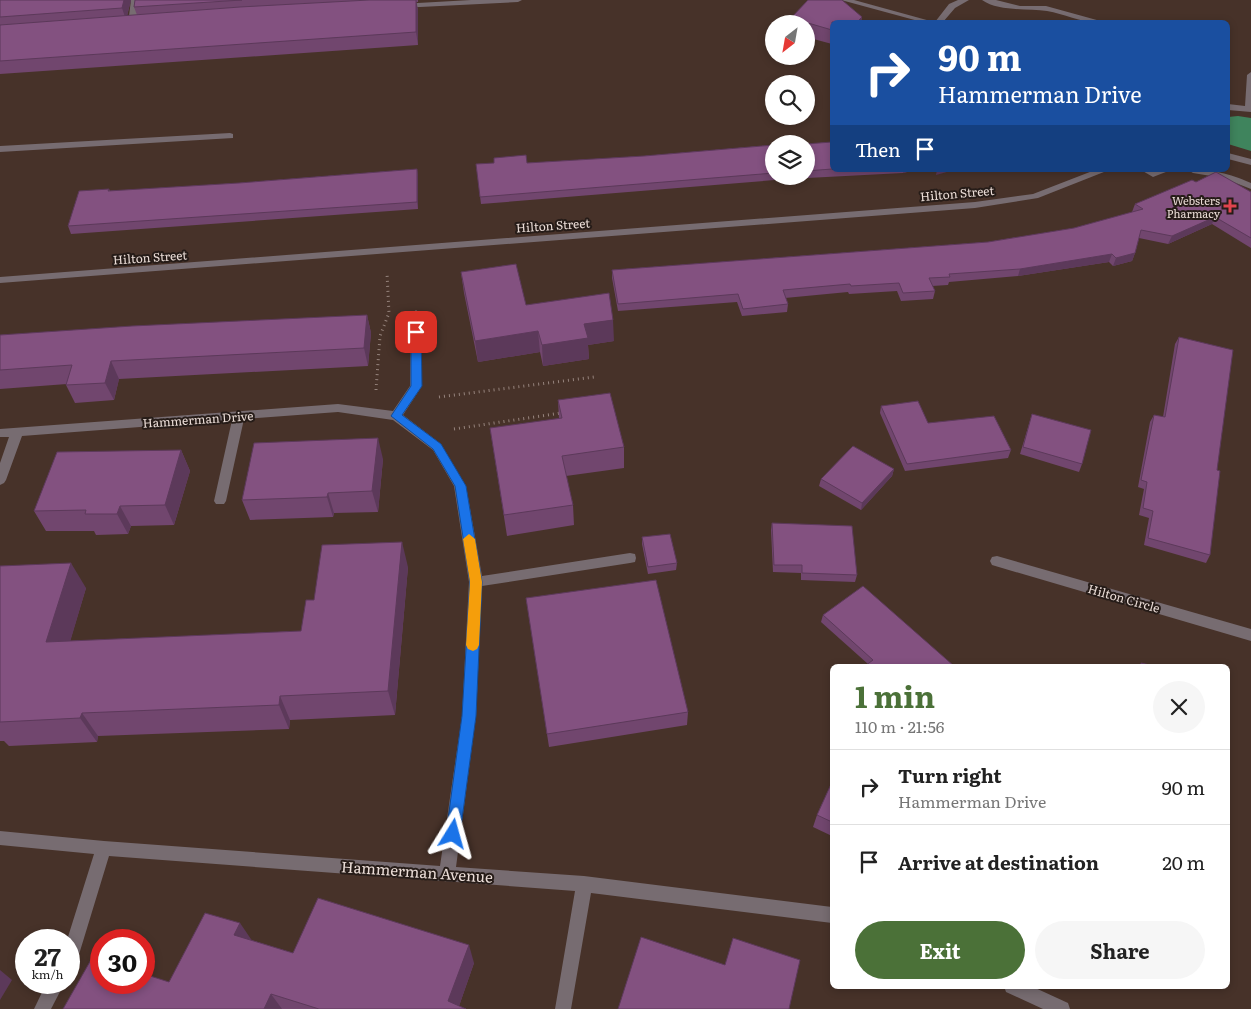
<!DOCTYPE html>
<meta charset="utf-8">
<style>
body{margin:0;font-family:Literata,serif;background:#f6f6f6;color:#222;height:100vh;display:flex;flex-direction:column;font-size:19px;white-space:nowrap}
*{box-sizing:border-box;margin:0}
p{font-size:16px;color:#767676}
.icon{flex:none;width:28px;height:28px;fill:none;stroke:currentColor;stroke-width:2;stroke-linecap:round;stroke-linejoin:round}
.map{position:relative;flex:1;overflow:hidden}
.drawer{position:absolute;left:830px;top:664px;width:400px;height:325px;display:flex;flex-direction:column;background:#fff;border-radius:8px;box-shadow:0 2px 8px #0003}
.drawer>*{flex:none}
.hud{position:absolute;left:830px;top:20px;width:400px;height:152px;border-radius:8px;box-shadow:0 2px 8px #0003;background:#1a4fa0;color:#fff;overflow:hidden}
.needle{width:32px;rotate:211deg}
.tools{position:absolute;left:765px;top:15px;display:grid;gap:10px}
.tools a{display:grid;place-items:center;width:50px;height:50px;border-radius:50%;background:#fff;box-shadow:0 2px 8px #0003;font-size:25px}
.speed{position:absolute;left:15px;top:929px;display:flex;gap:10px;font-size:25px;font-weight:700;text-align:center}
.speed>*{display:grid;place-content:center;width:65px;height:65px;border-radius:50%;background:#fff;box-shadow:0 2px 8px #0003;line-height:1}
.speed small{font-size:12px;font-weight:400}
.speed .limit{border:8px solid #d22;background:#fff;color:#111}
.pin{position:absolute;display:grid;place-items:center;width:42px;height:42px;color:#fff;margin:-21px;border-radius:10px;box-shadow:0 2px 8px #0006}
.me{position:absolute;width:55px;margin:-28px;rotate:8deg;stroke-linejoin:round;filter:drop-shadow(0 0 4px #0008)}
.turn{display:flex;align-items:center;gap:18px;height:105px;padding:0 25px;font-size:22px}
.turn .icon{width:65px;height:65px;stroke-width:2.5}
.turn b{display:block;font-size:35px;line-height:42px}
.then{display:flex;align-items:center;height:48px;padding:0 25px;background:#0003;gap:10px;font-size:19px}
.round{display:grid;place-items:center;flex:none;width:52px;height:52px;border-radius:26px;background:#f6f6f6}
.overview{display:flex;align-items:center;justify-content:space-between;height:85px;padding:0 25px}
h1{font-size:30px;font-weight:700;line-height:38px;color:#4b7138}
.action{display:flex;gap:10px;margin-top:auto;padding:10px 25px}
.action a{flex:1;height:58px;border-radius:30px;background:#4b7138;color:#fff;font-size:20px;font-weight:700;line-height:58px;text-align:center}
.action a+a{background:#f6f6f6;color:#222}
ul{padding:0;list-style:none}
li{display:flex;align-items:center;gap:15px;height:75px;padding:0 25px;border-top:1px solid #e0e0e0}
li div{flex:1}
li b{display:block;font-size:19px}
li em{font-style:normal}
.map>svg:first-child{display:block}
</style>
<div class="map">
<svg width="1251" height="1009" viewBox="0 0 1251 1009">
<rect width="100%" height="100%" fill="#473229"/>
<path fill="#3f845d" d="M1238,116l13,2v33l-23,-7v-27z"/>
<g fill="none" stroke-linecap="round" stroke-linejoin="round">
<g stroke="#95837c" stroke-width="3" stroke-dasharray="1 4" stroke-linecap="butt">
<path d="M376,390l4,-54 9,-23 -2,-40"/>
<path d="M439,397l155,-20"/>
<path d="M454,429l107,-16"/>
</g>
<g fill="#776c71" fill-rule="evenodd">
<path d="M131,0h8l-3,24 -4,2 -4,-2z"/>
<path d="M471,0h51l-4,2 -118,6 -4,-2 4,-2z"/>
<path d="M841,0h13l80,22h-12z"/>
<path d="M958,0h11l-14,8 -12,14h-8l14,-18z"/>
<path d="M982,0h14l24,6h26l58,16c-19,3 -38,-8 -57,-11 -19,-3 -48,1 -65,-11z"/>
<path d="M1251,72v40l-23,-2v-6l17,2 2,-31z"/>
<path d="M230,133l3,1v4l-233,14v-6z"/>
<path d="M1228,153l23,6v6l-23,-6z"/>
<path d="M1095,170h14l-71,28 -63,10 -975,75v-6l975,-75 58,-8z"/>
<path d="M1141,170h30l-18,7z"/>
<path d="M1188,170c26,0 40,3 63,13v6l-28,-11 -30,-5z"/>
<path d="M416,310l5,4 1,72 -19,29 38,29 25,42 16,90 148,-23 5,1 1,4 -1,4 -5,1 -148,23 -6,130 -20,151 128,9 248,31v16l-241,-30 -20,116h-16l20,-118 -466,-35 -32,105 -2,6 -6,2 -2,-29 27,-86 -94,-9v-14l104,10 336,25 22,-150 7,-134 -15,-96 -21,-36 -40,-30 -55,-8 -94,7 -18,82 -2,3h-8l-2,-3 18,-81 -210,16 -16,44 -2,3 -4,2v-22l9,-26h-9v-8l338,-25 55,7 17,-25 1,-72z"/>
<path d="M997,556l254,73v12l-259,-76 -2,-4 2,-4z"/>
<path d="M47,982h18l-14,27h-17z"/>
<path d="M1004,986h27l37,17 2,6h-27l-37,-17z"/>
</g>
</g>
<g fill="#71466e">
<path d="M0,0h131l-4,16 10,-1 -3,-8 1,-7h283v2h-2l2,8v35l-418,29z"/>
<path d="M862,17l-1,5h-29v22l-26,-7v-13h-16l1,-6z"/>
<path d="M832,142v28h83l-12,3 -115,6 -307,25 -5,-40 51,-1 117,-7 130,-11v31h32v-32z"/>
<path d="M417,169l1,8v32l-347,25 -3,-8 41,-37 1,2 129,-8z"/>
<path d="M1196,182l55,10v56l-39,-24 -44,20 -29,-6 -4,15 -3,8 -19,5 -4,-4 -91,14 -69,6 -1,3 -16,1 3,5 -2,8 -32,2 -4,-10 -48,3 -1,-2 -63,6 3,6 -1,8 -45,4 -5,-14 -119,9 -6,-33v-8l376,-28 86,-14 59,-16h-1l3,-8z"/>
<path d="M461,272l65,33 88,36 -26,4 1,14 -46,7 -3,-14 -62,10 -14,-69z"/>
<path d="M367,315l4,18 -3,33 -249,13 -5,21 -39,3 -9,-18 1,-1 -67,5v-54z"/>
<path d="M1179,337l38,133 -7,85 -4,8 -62,-18 5,-27 -10,-3 5,-26 -6,-2 12,-65 4,-7 9,2 12,-73z"/>
<path d="M558,400l66,47v21l-58,8 7,29 1,20 -67,11 -17,-108 69,-9z"/>
<path d="M881,406l47,17 83,27 -3,8 -103,13 -25,-58z"/>
<path d="M1032,414l50,50 -3,8 -59,-18z"/>
<path d="M181,450l9,21 -16,54 -43,1 -3,8 -32,1 -2,-4h-48l-12,-20z"/>
<path d="M383,459l-5,53 -44,1 -1,4 -83,3 -8,-20z"/>
<path d="M894,469l-2,7 -31,34 -42,-24 2,-7z"/>
<path d="M772,523l85,52 -2,7 -54,-2v-7l-28,-1 -2,-42z"/>
<path d="M642,537l35,26 -1,7 -28,4 -6,-30z"/>
<path d="M0,566l86,22 -16,53 231,-10 13,-31 94,-33 -13,148 -105,5 -1,9 -191,7 -1,6 -88,4 -5,-5h-4z"/>
<path d="M526,598l162,114 -1,13 -138,22z"/>
<path d="M823,615l131,51 -86,-2 -47,-42z"/>
<path d="M832,782v54l-19,-9 4,-12z"/>
<path d="M251,940l42,13 181,10 -15,43 7,3h-403l106,-27z"/>
</g>
<g fill="#5c395a">
<path d="M124,0h7l-5,20 -4,-12z"/>
<path d="M416,0l2,10v35l-2,-13z"/>
<path d="M862,17l-1,5h-4z"/>
<path d="M417,169l1,8v32l-1,-7z"/>
<path d="M904,170h11l-12,3z"/>
<path d="M937,170h17l-18,5z"/>
<path d="M1215,217l-3,7 -44,20 4,-8z"/>
<path d="M1135,253l-3,8 -19,5 3,-8z"/>
<path d="M1112,254l-3,8 -91,14 2,-7z"/>
<path d="M367,315l4,18 -3,33 -4,-18z"/>
<path d="M613,320l1,21 -26,4 1,14 -46,7 -1,-21 42,-21z"/>
<path d="M538,331l2,21 -62,10 -3,-21z"/>
<path d="M111,361l8,18 -5,21 -9,-17z"/>
<path d="M378,438l5,21 -5,53 -6,-21z"/>
<path d="M181,450l9,21 -16,54 -9,-20z"/>
<path d="M894,469l-2,7 -31,34 1,-7z"/>
<path d="M328,493l6,20 -1,4 -6,-20z"/>
<path d="M120,506l11,20 -3,8 -11,-20z"/>
<path d="M402,542l6,25 -13,148 -7,-24z"/>
<path d="M71,563l15,25 -23,78 -17,-24z"/>
<path d="M280,696l10,24 -1,9 -10,-24z"/>
<path d="M82,713l16,23 -1,6 -17,-24z"/>
<path d="M240,923l13,19 -19,-7z"/>
<path d="M469,945l5,18 -16,46 -10,-8z"/>
<path d="M0,970l12,10 -12,20z"/>
<path d="M271,994l11,15h-18z"/>
</g>
<g fill="#835180" stroke="#5c395a">
<path d="M0,0h124l-2,8 -122,9z"/>
<path d="M135,0h107l-108,7z"/>
<path d="M369,0h47v32l-416,29v-36l240,-18z"/>
<path d="M808,0h34l20,17 -5,5h-25v8l-41,-12z"/>
<path d="M832,142v27l-26,2v-27z"/>
<path d="M774,145v28l-294,24 -4,-33 18,-1v-5l32,-3 1,8 117,-7z"/>
<path d="M417,169v33l-349,24 11,-35 30,-2 -1,2 131,-8z"/>
<path d="M1216,172l35,20v46l-36,-21 -43,19 -31,-6 -6,23 -19,5 -4,-4 -92,15 -71,5 1,3 -21,1 6,13 -32,2 -4,-10 -48,3 -1,-2 -67,6 5,14 -45,5 -5,-15 -120,10 -6,-34 376,-28 86,-14 69,-19 -8,-5 57,-24 4,2z"/>
<path d="M516,264l10,41 83,-12 4,27 -29,4 4,14 -46,7 -4,-14 -63,10 -14,-69z"/>
<path d="M367,315l-3,33 -253,13 -6,22 -39,2 6,-20 -72,5v-35l132,-9z"/>
<path d="M1179,337l54,13 -16,120 3,1 -10,84 -62,-17 5,-27 -10,-3 4,-26 -6,-2 13,-65 11,2z"/>
<path d="M610,393l14,54 -62,9 11,49 -69,10 -14,-87 72,-10 -4,-18z"/>
<path d="M918,401l10,22 66,-7 17,34 -104,14 -26,-58z"/>
<path d="M1032,414l59,16 -9,34 -59,-17z"/>
<path d="M378,438l-6,53 -44,2 -1,4 -85,3 12,-57z"/>
<path d="M853,446l41,23 -32,34 -41,-24z"/>
<path d="M181,450l-16,55 -45,1 -3,8h-32l1,-4 -52,1 23,-59z"/>
<path d="M772,523l80,3 5,49 -55,-2v-8h-28z"/>
<path d="M670,534l7,29 -29,4 -6,-30z"/>
<path d="M402,542l-14,149 -108,5 -1,9 -197,8 -2,5 -80,4v-156l71,-3 -25,79 255,-11 5,-31h8l8,-55z"/>
<path d="M656,580l32,132 -141,22 -21,-136z"/>
<path d="M863,586l91,80h-89l8,-6 -50,-45z"/>
<path d="M1141,663l13,3h-13z"/>
<path d="M832,782v40l-15,-7z"/>
<path d="M318,898l151,47 -21,56 18,8h-147l-48,-15 -7,15h-201l29,-51 9,3v21h43v-8l25,8 36,-69 35,10 -6,12 59,18z"/>
<path d="M641,937l84,28 8,-27 67,22 -11,49h-171z"/>
</g>
<path fill="#1a73e8" stroke="#114b97" d="M416,329l5,3 1,54 -20,29 39,29 25,42 16,96 -6,134 -16,118 -2,4 -5,2 -5,-2 -2,-4 16,-118 8,-134 -15,-96 -22,-37 -42,-33 20,-30v-54z"/>
<path fill="#f59e0b" d="M469,534l6,5 7,43 -3,63 -2,4 -4,2 -5,-2 -2,-4 4,-63 -7,-43z"/>
<path fill="#e0444e" stroke="#261c18" stroke-width="2" d="M1227.5 198.5h5v5h5v5h-5v5h-5v-5h-5v-5h5z"/>
<g text-anchor="middle" dominant-baseline="central" stroke-width="4" stroke-linejoin="round" paint-order="stroke">
<g font-size="11" fill="#ebddd7" stroke="#261c18" text-anchor="end">
<text x="1220" y="200">Websters<tspan x="1220" dy="13">Pharmacy</tspan></text>
</g>
<g font-size="12" fill="#ebddd7" stroke="#261c18">
<text transform="translate(957 193) rotate(-5)">Hilton Street</text>
<text transform="translate(553 225) rotate(-4)">Hilton Street</text>
<text transform="translate(150 257) rotate(-4)">Hilton Street</text>
<text transform="translate(198 419) rotate(-4)">Hammerman Drive</text>
<text transform="translate(1124 598) rotate(16)">Hilton Circle</text>
</g>
<g font-size="15" fill="#ebddd7" stroke="#261c18">
<text transform="translate(417 871) rotate(4)">Hammerman Avenue</text>
</g>
</g>
</svg>
<div class="tools">
<a><svg class="needle" viewBox="-14 -14 28 28"><path d="M0-13l5 13h-10z" fill="#e53935"/><path d="M0 13l5-13h-10z" fill="#767676"/></svg></a>
<a><svg class="icon" aria-label="search" viewBox="0 0 24 24"><circle cx="10" cy="10" r="6"/><path d="M15 15l6 6"/></svg></a>
<a><svg class="icon" aria-label="layers" viewBox="0 0 24 24"><path d="M12 4l9 5-9 5-9-5zM3 14l9 5 9-5"/></svg></a>
</div>
<div class="speed"><div>27<small>km/h</small></div><div class="limit">30</div></div>
<div class="pin" style="left:416px;top:332px;background:#d93025"><svg class="icon" aria-label="arrive" viewBox="0 0 24 24"><path d="M6 21V4h12l-3 4 3 4H6"/></svg></div>
<svg class="me" style="left:453px;top:834px" viewBox="-20 -20 40 40"><path d="M0-17L14 15 0 8-14 15z" fill="#1a73e8" stroke="#fff" stroke-width="4"/></svg>
<div class="hud">
<div class="turn"><svg class="icon" aria-label="right" viewBox="0 0 24 24"><path d="M7 20v-9h11M14 6l5 5-5 5"/></svg><div><b>90 m</b>Hammerman Drive</div></div>
<div class="then">Then<svg class="icon" aria-label="arrive" viewBox="0 0 24 24"><path d="M6 21V4h12l-3 4 3 4H6"/></svg></div>
</div>
<section class="drawer">
<div class="overview"><div><h1>1 min</h1><p>110 m · 21:56</p></div><a class="round"><svg class="icon" aria-label="close" viewBox="0 0 24 24"><path d="M6 6l12 12M18 6L6 18"/></svg></a></div>
<ul>
<li><svg class="icon" aria-label="right" viewBox="0 0 24 24"><path d="M7 20v-9h11M14 6l5 5-5 5"/></svg><div><b>Turn right</b><p>Hammerman Drive</p></div><em>90 m</em></li>
<li><svg class="icon" aria-label="arrive" viewBox="0 0 24 24"><path d="M6 21V4h12l-3 4 3 4H6"/></svg><div><b>Arrive at destination</b></div><em>20 m</em></li>
</ul>
<div class="action"><a>Exit</a><a>Share</a></div>
</section>
</div>
